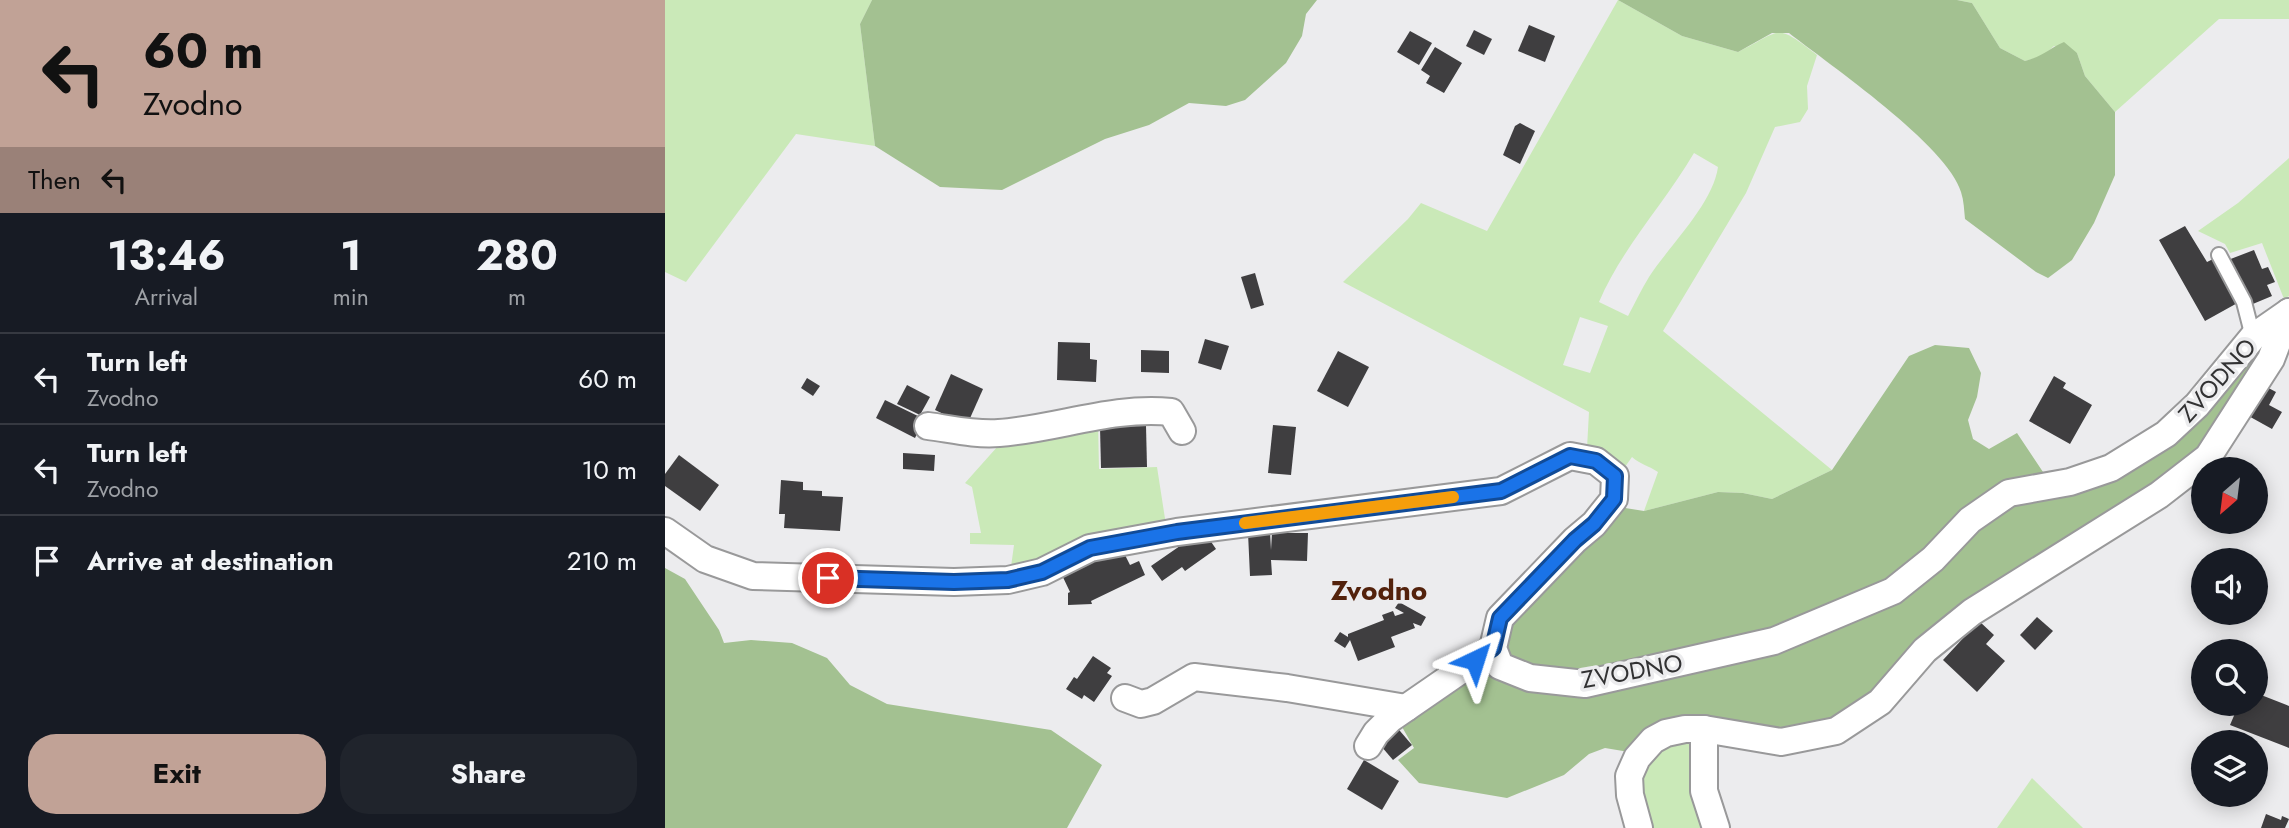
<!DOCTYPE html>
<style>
body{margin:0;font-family:Jost,sans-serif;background:#20242c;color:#f1f3f6;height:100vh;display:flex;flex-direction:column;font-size:26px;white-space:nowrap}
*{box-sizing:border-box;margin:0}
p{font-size:23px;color:#9ea1a6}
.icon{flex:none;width:38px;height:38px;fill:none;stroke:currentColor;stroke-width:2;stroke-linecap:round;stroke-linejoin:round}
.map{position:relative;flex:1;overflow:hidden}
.drawer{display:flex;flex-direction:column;background:#171b24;width:665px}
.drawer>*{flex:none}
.guide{background:#c1a296;color:#111;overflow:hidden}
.needle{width:46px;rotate:208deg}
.buttons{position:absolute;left:1526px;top:457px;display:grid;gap:14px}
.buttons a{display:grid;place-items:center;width:77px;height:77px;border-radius:50%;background:#171b24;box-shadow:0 4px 18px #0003;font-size:35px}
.pin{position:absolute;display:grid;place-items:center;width:60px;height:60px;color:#fff;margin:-30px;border:4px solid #fff;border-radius:50%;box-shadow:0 2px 7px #0007}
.me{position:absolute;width:77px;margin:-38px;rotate:41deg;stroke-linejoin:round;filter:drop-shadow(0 0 5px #0008)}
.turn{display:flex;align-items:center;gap:24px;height:147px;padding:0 28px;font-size:32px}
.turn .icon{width:91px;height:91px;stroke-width:2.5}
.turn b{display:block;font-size:49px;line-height:60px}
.then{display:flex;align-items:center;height:66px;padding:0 28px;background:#0003;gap:14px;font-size:26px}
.eta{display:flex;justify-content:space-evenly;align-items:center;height:119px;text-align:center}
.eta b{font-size:42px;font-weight:700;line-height:49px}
.button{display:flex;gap:14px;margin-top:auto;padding:14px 28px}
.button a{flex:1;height:80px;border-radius:28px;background:#c1a296;color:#111;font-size:28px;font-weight:700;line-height:80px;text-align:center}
.button a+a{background:#20242c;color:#f1f3f6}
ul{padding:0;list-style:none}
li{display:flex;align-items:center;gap:21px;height:91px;padding:0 28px;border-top:2px solid #363941}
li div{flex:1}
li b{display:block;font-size:26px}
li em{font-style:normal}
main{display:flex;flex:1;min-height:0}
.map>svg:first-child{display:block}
</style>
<main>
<section class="drawer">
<div class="guide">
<div class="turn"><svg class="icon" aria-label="left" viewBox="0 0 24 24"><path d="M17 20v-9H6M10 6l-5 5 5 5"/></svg><div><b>60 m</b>Zvodno</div></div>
<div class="then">Then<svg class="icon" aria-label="left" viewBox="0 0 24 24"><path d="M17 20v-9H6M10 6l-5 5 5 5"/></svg></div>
</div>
<div class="eta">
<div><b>13:46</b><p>Arrival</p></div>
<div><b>1</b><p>min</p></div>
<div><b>280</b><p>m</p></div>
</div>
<ul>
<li><svg class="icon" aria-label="left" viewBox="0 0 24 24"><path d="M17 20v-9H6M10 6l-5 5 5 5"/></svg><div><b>Turn left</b><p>Zvodno</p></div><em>60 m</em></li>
<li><svg class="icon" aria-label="left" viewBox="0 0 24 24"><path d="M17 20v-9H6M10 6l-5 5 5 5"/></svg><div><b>Turn left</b><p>Zvodno</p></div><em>10 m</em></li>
<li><svg class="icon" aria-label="arrive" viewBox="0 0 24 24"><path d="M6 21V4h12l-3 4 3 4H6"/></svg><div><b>Arrive at destination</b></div><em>210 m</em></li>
</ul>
<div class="button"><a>Exit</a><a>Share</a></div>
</section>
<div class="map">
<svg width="1624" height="828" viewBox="0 0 1624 828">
<rect width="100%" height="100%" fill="#ececee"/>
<g fill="#cae9b8" fill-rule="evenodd">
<path d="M0,0h207l-12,24 15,122 -79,-12 -110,148 -21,-10z"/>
<path d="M953,0l64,36 56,16c45,-22 36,-30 79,3l-10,31 1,23 -8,13 -25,5 -29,66 -83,138 169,139 -60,29 -29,-6 -25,-1 -74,19 14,-39c-9,-6 -18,-8 -26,-15l-12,17 -33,-26 2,-36 -246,-130 65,-63 13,-16 66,28zM1029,153l24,14c-5,37 -49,79 -69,110 -8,13 -14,26 -21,39l-29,-14c23,-54 65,-98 95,-149zM915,317l28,9 -18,47 -27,-8z"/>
<path d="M1292,0h332v19h-70l-104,93 -30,-36 -8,-23 -23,-7 -11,10 -18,5 -25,-13 -28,-45z"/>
<path d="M1624,158v138l-5,3 -22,-56 -32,10 -5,-9 -27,-13 40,-28z"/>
<path d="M433,420l1,49 58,-2 9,58 -156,49 4,-29 -44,-1v-11h11l-9,-46 -7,-4 41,-46z"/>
<path d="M1028,733l18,95h-66l-6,-63 10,-15z"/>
<path d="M1367,778l51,50h-86z"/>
</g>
<g fill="#a3c191">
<path d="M207,0h445l-11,14 -4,22 -16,27 -41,37 -19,6 -37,-3 -40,22 -44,14 -103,51 -62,-3 -65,-41 -15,-122z"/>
<path d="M953,0h339l15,3 28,45 25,13c19,-5 23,-12 39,-19l13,11 8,23 30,36v63l-21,48 -22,37 -24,18 -12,-6 -71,-53c-1,-9 -1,-18 -4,-27 -13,-46 -131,-127 -172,-159h-17l-34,19 -56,-16z"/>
<path d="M1601,336l-44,88 -19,26 -339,258 -66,23 -88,-8 -81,29 -24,-4 -16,6 -25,21 -57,23 -88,-15 -21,-23 16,-12 -17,-30 66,-44h20l60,15 303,-69 159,-117 86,-22z"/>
<path d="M1270,345l34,3 12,25 -4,24 -9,23 5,19 16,10 28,-16 28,42 -115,76 -36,27 -126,56 -60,15 -148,26 -58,-20 -1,-20 118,-128 25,4 74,-19 25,1 29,6 60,-29 77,-114z"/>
<path d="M0,568l20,11 34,51 5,13 27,-3 41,3 35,15 23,27 37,19 164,26 51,35 -35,63h-402z"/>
</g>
<g fill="#3f3e40">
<path d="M864,25l26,11 -10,26 -27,-11z"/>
<path d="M809,30l18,9 -8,16 -18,-9z"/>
<path d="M745,31l22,12 -13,22 -22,-13z"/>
<path d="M770,47l27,16 -18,30 -18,-10 4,-7 -9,-6z"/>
<path d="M855,123l15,8 -15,33 -17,-9 12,-29z"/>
<path d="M1520,226l22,36 10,-5 24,44 -36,20 -46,-81z"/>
<path d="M1589,250l8,19 6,-2 7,15 -8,3 5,11 -24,10 -20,-46z"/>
<path d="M590,273l9,32 -13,4 -10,-32z"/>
<path d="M540,339l24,7 -8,24 -23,-7z"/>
<path d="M393,342l32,1v16l7,1 -1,22 -39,-2z"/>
<path d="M476,350l28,1v22l-28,-1z"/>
<path d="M673,351l31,16 -21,40 -31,-16z"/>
<path d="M286,374l32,15 -16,36 -32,-15z"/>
<path d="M1389,376l12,7 -3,5 29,17 -22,39 -41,-23z"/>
<path d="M142,378l13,8 -7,10 -12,-8z"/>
<path d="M1596,384l15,8 -7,13 13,7 -10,17 -27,-15z"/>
<path d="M242,385l23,12 -10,18 -23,-11z"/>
<path d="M220,400l39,19 -9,19 -39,-20z"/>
<path d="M608,425l23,2 -5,48 -23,-2z"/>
<path d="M481,426l1,41 -46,1 -1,-41z"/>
<path d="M238,453l32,2 -1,16 -31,-2z"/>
<path d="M14,455l40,30 -19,26 -35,-25v-12z"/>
<path d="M116,480l22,2v8l19,1v5l21,1 -3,34 -56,-3 1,-14h-6z"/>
<path d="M538,530l13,19 -31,22 -3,-4 -20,14 -11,-15z"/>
<path d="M605,532l1,18 1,-17h36l-1,28 -36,-1 1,15 -22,1 -2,-43z"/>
<path d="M455,545l10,20 9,-4 6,14 -54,26 1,3 -24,1v-12l2,-1 -9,-19z"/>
<path d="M734,602l27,15 -5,9 -8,-3 2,5 -24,9 4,10 -37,14 -8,-21 -5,8 -11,-7 6,-9 8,5v-3l36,-14 -2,-5 11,-4 2,5 9,-3 -9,-5z"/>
<path d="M1372,617l16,14 -18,19 -15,-15z"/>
<path d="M1314,621l15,14 -8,9 19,17 -28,31 -34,-32z"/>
<path d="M428,656l18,12 -4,5 5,3 -18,26 -10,-7 -2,4 -16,-10 8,-12 3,2z"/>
<path d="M1591,693l33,13v42l-59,-23 9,-21h17z"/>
<path d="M729,724l18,21 -19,15 -18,-21z"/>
<path d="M699,760l35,21 -17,29 -35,-21z"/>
<path d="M1601,814l15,6 1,-4 7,3 -4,9h-24z"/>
</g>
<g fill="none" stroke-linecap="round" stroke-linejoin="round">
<g stroke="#99999a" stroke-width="18">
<path id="service" d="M1554,255l25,47 9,35"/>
</g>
<g stroke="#99999a" stroke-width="30">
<g id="minor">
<path d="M263,426c23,3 47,9 71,7 58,-4 113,-27 172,-21l11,19"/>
<path d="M0,531l40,28 48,17 201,6 54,-2 34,-8 48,-24 87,-16 324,-41 69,-35 26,5 19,15 -1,23 -20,25 -19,16 -75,78 -7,30 7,18 30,12 55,6 189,-43 119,-50 40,-32 37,-39 39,-27 61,-11 41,-14 55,-34 31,-29 56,-68 36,-25"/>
<path d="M460,698l16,6 12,-3 41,-24 93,11 119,20"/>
<path d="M1039,729v62l12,37"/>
<path d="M703,746l8,-13 14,-14 103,-71"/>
<path d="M974,828l-9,-33 -1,-19 8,-18 16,-18 13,-7 19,-4h19l77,13 55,-11 44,-29 45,-52 47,-38 187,-117 49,-38 63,-98 18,-47"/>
</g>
</g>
<use href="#service" stroke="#fff" stroke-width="14"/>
<use href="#minor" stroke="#fff" stroke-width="26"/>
</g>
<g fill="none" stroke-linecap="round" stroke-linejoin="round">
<g stroke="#114b97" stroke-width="18">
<path id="route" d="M163,578l126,4 54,-2 34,-8 48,-24 87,-16 324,-41 69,-35 26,5 19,15 -1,23 -20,25 -19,16 -75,78 -7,30 -18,12"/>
</g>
<use href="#route" stroke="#1a73e8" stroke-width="12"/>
<path stroke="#f59e0b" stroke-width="12" d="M580,523l208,-26"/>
</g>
<g text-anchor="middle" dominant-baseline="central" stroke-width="7" stroke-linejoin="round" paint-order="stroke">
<g font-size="24" fill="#323233" stroke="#ececee">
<text transform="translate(1552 380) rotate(-48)">ZVODNO</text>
<text transform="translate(967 671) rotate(-10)">ZVODNO</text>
</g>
<g font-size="28" font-weight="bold" fill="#53220c" stroke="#ececee">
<text x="714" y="590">Zvodno</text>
</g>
</g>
</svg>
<div class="buttons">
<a><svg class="needle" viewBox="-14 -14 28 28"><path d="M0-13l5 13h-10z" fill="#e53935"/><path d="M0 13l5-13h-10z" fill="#9ea1a6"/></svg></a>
<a><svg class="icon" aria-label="sound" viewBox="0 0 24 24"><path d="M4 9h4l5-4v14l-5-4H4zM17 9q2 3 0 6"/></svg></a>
<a><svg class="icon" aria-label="search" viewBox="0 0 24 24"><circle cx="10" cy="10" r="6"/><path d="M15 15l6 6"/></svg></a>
<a><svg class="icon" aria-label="layers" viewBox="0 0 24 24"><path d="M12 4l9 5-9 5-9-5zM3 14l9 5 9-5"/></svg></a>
</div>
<div class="pin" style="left:163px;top:578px;background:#d93025"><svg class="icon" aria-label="arrive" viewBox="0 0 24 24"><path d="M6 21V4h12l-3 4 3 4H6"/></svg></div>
<svg class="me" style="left:810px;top:660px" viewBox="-20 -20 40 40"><path d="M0-17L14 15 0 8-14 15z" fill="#1a73e8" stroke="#fff" stroke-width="4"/></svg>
</div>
</main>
